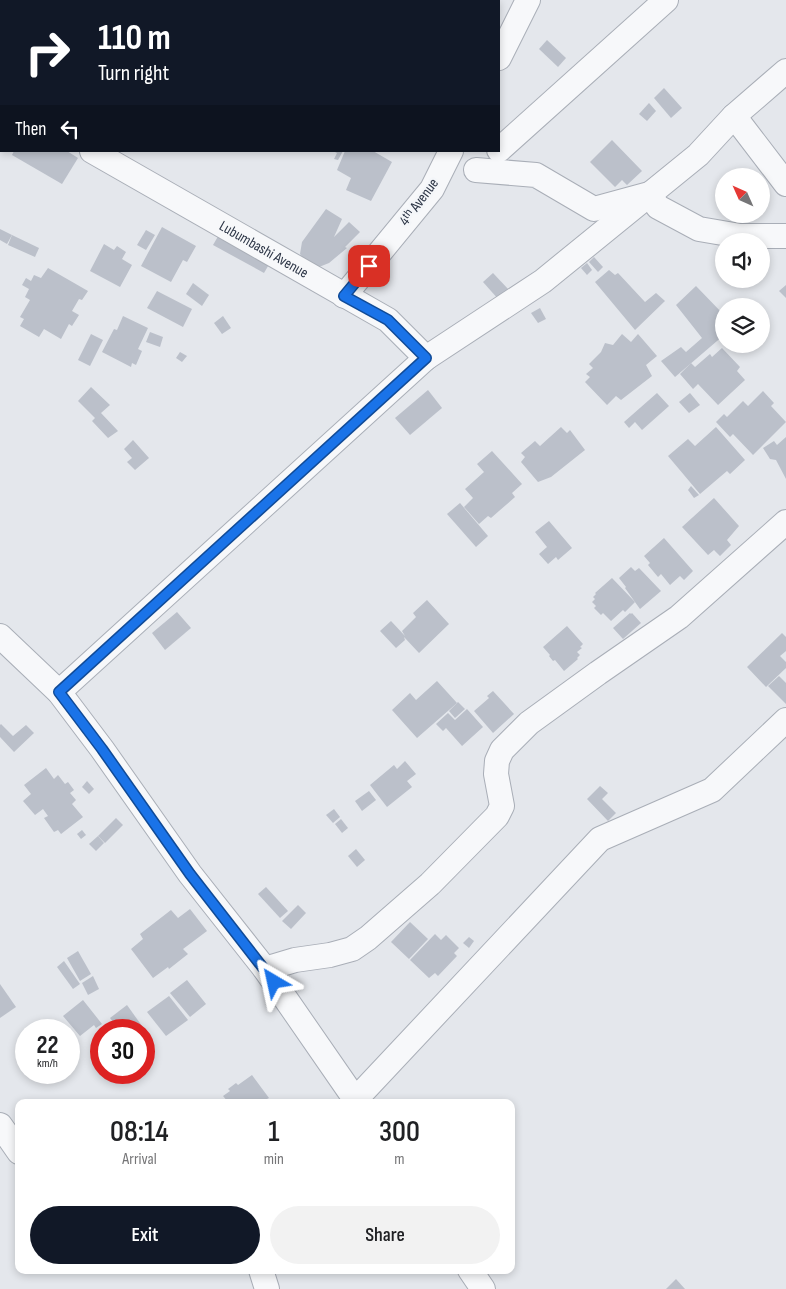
<!DOCTYPE html>
<meta charset="utf-8">
<style>
body{margin:0;font-family:"Sofia Sans Condensed",sans-serif;background:#f2f2f2;color:#202124;height:100vh;display:flex;flex-direction:column;font-size:19px;white-space:nowrap}
*{box-sizing:border-box;margin:0}
p{font-size:16px;color:#757577}
.icon{flex:none;width:28px;height:28px;fill:none;stroke:currentColor;stroke-width:2;stroke-linecap:round;stroke-linejoin:round}
.map{position:relative;flex:1;overflow:hidden}
.side{position:absolute;left:15px;top:1099px;width:500px;height:175px;display:flex;flex-direction:column;background:#fff;border-radius:10px;box-shadow:0 2px 8px #0003}
.side>*{flex:none}
.top-card{position:absolute;left:0px;top:0px;width:500px;height:152px;box-shadow:0 2px 8px #0003;background:#111827;color:#fff;overflow:hidden}
.needle{width:32px;rotate:315deg}
.tools{position:absolute;left:715px;top:168px;display:grid;gap:10px}
.tools a{display:grid;place-items:center;width:55px;height:55px;border-radius:50%;background:#fff;box-shadow:0 2px 8px #0003;font-size:25px}
.speed{position:absolute;left:15px;top:1019px;display:flex;gap:10px;font-size:25px;font-weight:700;text-align:center}
.speed>*{display:grid;place-content:center;width:65px;height:65px;border-radius:50%;background:#fff;box-shadow:0 2px 8px #0003;line-height:1}
.speed small{font-size:12px;font-weight:400}
.speed .limit{border:8px solid #d22;background:#fff;color:#111}
.pin{position:absolute;display:grid;place-items:center;width:42px;height:42px;color:#fff;margin:-21px;border-radius:10px;box-shadow:0 2px 8px #0006}
.me{position:absolute;width:55px;margin:-28px;rotate:324deg;stroke-linejoin:round;filter:drop-shadow(0 0 4px #0008)}
.turn{display:flex;align-items:center;gap:18px;height:105px;padding:0 15px;font-size:22px}
.turn .icon{width:65px;height:65px;stroke-width:2.5}
.turn b{display:block;font-size:35px;line-height:42px}
.then{display:flex;align-items:center;height:48px;padding:0 15px;background:#0003;gap:10px;font-size:19px}
.eta{display:flex;justify-content:space-evenly;align-items:center;height:85px;text-align:center}
.eta b{font-size:30px;font-weight:600;line-height:35px}
.primary-button{display:flex;gap:10px;margin-top:auto;padding:10px 15px}
.primary-button a{flex:1;height:58px;border-radius:30px;background:#111827;color:#fff;font-size:20px;font-weight:600;line-height:58px;text-align:center}
.primary-button a+a{background:#f2f2f2;color:#202124}
.map>svg:first-child{display:block}
</style>
<div class="map">
<svg width="786" height="1289" viewBox="0 0 786 1289">
<rect width="100%" height="100%" fill="#e4e7ec"/>
<g fill="#bbc0ca">
<path d="M547,40l19,18 -8,9 -19,-18z"/>
<path d="M664,88l18,20 -11,10 -17,-20z"/>
<path d="M649,103l7,8 -9,10 -8,-7z"/>
<path d="M612,140l30,31 -15,14 -5,-5 -7,7 -25,-25z"/>
<path d="M14,151h53l11,7 -16,26 -50,-29z"/>
<path d="M333,151h10l-5,9 -4,-1 3,-6z"/>
<path d="M345,151h28l19,11 -21,39 -25,-11 5,-12 -14,-8z"/>
<path d="M326,209l16,10 -8,18 15,-15 11,10 -15,15 2,1 -18,15 -10,4 -11,-3 -8,-10 2,-12z"/>
<path d="M162,227l34,19 -9,16 -4,-2 -12,22 -30,-16z"/>
<path d="M0,229l12,6 -5,9 -7,-4z"/>
<path d="M146,230l9,5 -9,15 -9,-5z"/>
<path d="M220,233l51,28 -7,12 -51,-28z"/>
<path d="M12,235l27,13 -4,9 -27,-12z"/>
<path d="M104,244l10,6 3,-4 9,6 -4,7 10,6 -12,22 -30,-16z"/>
<path d="M594,257l9,10 -5,5 -9,-10z"/>
<path d="M587,263l5,7 -5,5 -6,-7z"/>
<path d="M48,268l40,23 -6,9 -3,-1 -7,12 7,4 -7,11 -3,-2 -8,15 -17,-10 -5,8 -19,-11 4,-7 -4,-2 10,-17 -5,-3 4,-8 -7,-4 4,-7 5,3 3,-6 7,3z"/>
<path d="M609,270l6,5 3,-2 27,29 11,-9 9,8 -30,29 -40,-48z"/>
<path d="M493,273l16,17 -10,10 -16,-18z"/>
<path d="M193,283l16,12 -7,11 -16,-12z"/>
<path d="M786,285v13l-7,-7z"/>
<path d="M696,286l28,29v20l-49,42 -14,-16 20,-14 5,5 16,-14 -26,-33z"/>
<path d="M157,291l35,18 -9,18 -36,-19z"/>
<path d="M540,308l6,11 -8,4 -7,-10z"/>
<path d="M123,316l25,12 -10,21 4,2 -6,14 -4,-2 -1,4 -29,-15 12,-23 3,1z"/>
<path d="M223,316l8,12 -9,6 -8,-11z"/>
<path d="M150,332l13,5 -3,10 -14,-5z"/>
<path d="M91,334l12,6 -13,26 -12,-6z"/>
<path d="M622,334l9,8 7,-8 19,22 -11,9 6,11 -31,24 -5,-4 -9,9 -22,-23 5,-5 -4,-3 7,-6 -4,-4 12,-12 4,-9 8,2z"/>
<path d="M722,348l18,19 -3,4 8,9 -27,25 -20,-21 -5,5 -13,-15 11,-11 4,4 15,-13 2,3z"/>
<path d="M180,352l7,4 -5,6 -6,-4z"/>
<path d="M91,387l19,18 -9,8 17,18 -10,7 -16,-17 3,-3 -17,-17z"/>
<path d="M428,390l14,18 -32,27 -15,-17z"/>
<path d="M763,391l11,12 -3,3 15,16 -33,33 -20,-21 -3,3 -14,-15 8,-8 3,3 16,-16 5,5z"/>
<path d="M657,393l12,13 -27,24 -7,-8 -6,6 -5,-6z"/>
<path d="M690,393l10,12 -11,8 -10,-11z"/>
<path d="M561,427l6,6 3,-3 15,20 -34,27 -13,5 -17,-20 4,-5 -4,-4 14,-12 5,5z"/>
<path d="M716,427l29,33 -15,14 -3,-3 -27,23 -32,-38 20,-17 7,7z"/>
<path d="M786,437v42l-10,-19 -6,-1 -7,-11 11,-7 3,4z"/>
<path d="M133,440l16,18 -14,12 -8,-8 5,-4 -8,-9z"/>
<path d="M492,451l30,33 -10,9 3,4 -24,21 -3,-2 -9,8 -15,-17 9,-9 -8,-9 19,-17 -7,-8z"/>
<path d="M691,486l8,9 -5,3 -6,-8z"/>
<path d="M714,498l25,28 -12,14 4,5 -11,11 -6,-6 -6,5 -26,-28z"/>
<path d="M460,503l28,33 -12,11 -29,-33z"/>
<path d="M549,521l23,27 -14,12 -2,-3 -8,7 -9,-10 8,-7 -12,-15z"/>
<path d="M664,538l29,33 -9,9 -4,-4 -10,9 -9,-11 -3,3 -10,-12 2,-2 -6,-7z"/>
<path d="M631,567l4,4 4,-3 22,23 -21,18 -15,-21 1,-1 -7,-9z"/>
<path d="M612,578l23,24 -10,10 -2,-2 -12,11 -8,-8 -2,2 -7,-7 2,-2 -4,-4 3,-3 -2,-2 3,-3 -1,-1z"/>
<path d="M427,600l22,24 -30,29 -15,-16 1,3 -9,8 -16,-17 11,-10 14,15 -3,-5 14,-14 -3,-4z"/>
<path d="M177,612l14,16 -26,22 -13,-17z"/>
<path d="M630,613l1,1 1,-1 9,10 -18,16 -10,-11z"/>
<path d="M567,626l16,18 -3,3 2,1 -5,4 3,3 -3,3 1,1 -14,12 -9,-11 -2,1 -4,-5 1,-1 -7,-8z"/>
<path d="M782,633l4,4v14l-6,5 6,6v6l-20,19 -19,-20z"/>
<path d="M779,676l7,7v21l-18,-18z"/>
<path d="M437,681l20,22 -40,35 -25,-28 18,-17 6,7z"/>
<path d="M493,691l21,23 -21,19 -19,-22 15,-13 -2,-2z"/>
<path d="M458,702l7,7 -10,9 -6,-7z"/>
<path d="M467,709l16,18 -21,19 -16,-18 -3,3 -7,-7 12,-11 7,7z"/>
<path d="M1,724l12,12 13,-11 8,8 -20,19 -14,-15v-12z"/>
<path d="M405,761l11,13 -9,7 5,6 -25,20 -17,-22 24,-20 3,4z"/>
<path d="M46,768l8,11 4,-4 7,9 3,-2 6,8 -4,3 6,7 -4,4 11,13 -22,17 -3,-4 -4,2 -10,-14 4,-2 -5,-7 -8,6 -12,-14 8,-7 -7,-9z"/>
<path d="M87,781l7,8 -5,5 -7,-7z"/>
<path d="M600,786l8,7 -6,6 14,14 -8,8 -21,-22z"/>
<path d="M369,791l7,9 -14,11 -7,-10z"/>
<path d="M334,809l6,8 -7,6 -7,-8z"/>
<path d="M116,818l7,7 -18,18 -7,-7z"/>
<path d="M341,819l7,9 -6,5 -7,-9z"/>
<path d="M82,830l4,5 -5,4 -4,-5z"/>
<path d="M98,836l6,7 -8,8 -7,-7z"/>
<path d="M356,849l9,11 -8,7 -9,-11z"/>
<path d="M266,887l22,24 -8,7 -22,-24z"/>
<path d="M298,905l8,8 -15,16 -9,-8z"/>
<path d="M190,909l17,22 -24,18 5,5 -19,15 -1,-2 -15,11 -22,-29 12,-10 -3,-5 31,-24 7,8z"/>
<path d="M410,922l18,17 -19,20 -18,-17z"/>
<path d="M435,934l6,6 5,-5 13,13 -5,5 3,3 -19,20 -3,-3 -6,5 -19,-18z"/>
<path d="M469,937l5,4 -5,7 -6,-5z"/>
<path d="M78,951l13,23 -11,7 -13,-23z"/>
<path d="M64,961l16,23 -7,5 -16,-22z"/>
<path d="M93,976l6,13 -11,6 -6,-12z"/>
<path d="M187,980l19,24 -16,13 -20,-24z"/>
<path d="M0,984l16,23 -16,11z"/>
<path d="M169,996l19,24 -22,16 -19,-24z"/>
<path d="M83,1000l19,24 -6,4 -2,-3 -14,11 -17,-20z"/>
<path d="M127,1005l15,21 -5,4h-18l-9,-12z"/>
<path d="M252,1075l17,23 -8,4h-33l-5,-6 7,-5 -2,-2 8,-6 2,2z"/>
<path d="M676,1279l9,10h-19z"/>
</g>
<g fill="none" stroke-linecap="round" stroke-linejoin="round">
<g stroke="#a9aeb7" stroke-width="26">
<g id="minor">
<path d="M16,1v-1"/>
<path d="M0,30l1,-3"/>
<path d="M499,58l29,-58"/>
<path d="M0,97h1"/>
<path d="M734,116l52,68"/>
<path d="M499,150l167,-150"/>
<path id="s1" d="M92,151l296,169 38,38"/>
<path d="M476,170l60,5 58,34 55,-15 9,13 41,22 41,7h46"/>
<path d="M344,296l88,-107 19,-38"/>
<path d="M0,636l59,56 43,57 88,125 75,95 92,133"/>
<path d="M59,692l367,-334 117,-77 155,-126 36,-39 52,-45"/>
<path d="M265,969l30,-9 35,-5 22,-6 16,-11 62,-54 67,-68 5,-10 -6,-32 1,-13 5,-11 27,-27 69,-50 81,-56 107,-95"/>
<path d="M355,1100l245,-261 112,-49 74,-70"/>
<path d="M0,1125l19,27"/>
<path d="M261,1270l6,19"/>
<path d="M470,1270l13,19"/>
</g>
</g>
<use href="#minor" stroke="#f7f8fa" stroke-width="24"/>
</g>
<g fill="none" stroke-linecap="round" stroke-linejoin="round">
<g stroke="#114b97" stroke-width="12">
<path id="route" d="M274,982l-84,-108 -88,-125 -43,-57 367,-334 -38,-38 -44,-24 25,-30"/>
</g>
<use href="#route" stroke="#1a73e8" stroke-width="9"/>
</g>
<g text-anchor="middle" dominant-baseline="central" stroke-width="5" stroke-linejoin="round" paint-order="stroke">
<g font-size="15" fill="#2b3445" stroke="#f4f6f9">
<text transform="translate(419 202) rotate(-53)">4ᵗʰ Avenue</text>
<text stroke="none"><textPath href="#s1" startOffset="198">Lubumbashi Avenue</textPath></text>
</g>
</g>
</svg>
<div class="tools">
<a><svg class="needle" viewBox="-14 -14 28 28"><path d="M0-13l5 13h-10z" fill="#e53935"/><path d="M0 13l5-13h-10z" fill="#757577"/></svg></a>
<a><svg class="icon" aria-label="sound" viewBox="0 0 24 24"><path d="M4 9h4l5-4v14l-5-4H4zM17 9q2 3 0 6"/></svg></a>
<a><svg class="icon" aria-label="layers" viewBox="0 0 24 24"><path d="M12 4l9 5-9 5-9-5zM3 14l9 5 9-5"/></svg></a>
</div>
<div class="speed"><div>22<small>km/h</small></div><div class="limit">30</div></div>
<div class="pin" style="left:369px;top:266px;background:#d93025"><svg class="icon" aria-label="arrive" viewBox="0 0 24 24"><path d="M6 21V4h12l-3 4 3 4H6"/></svg></div>
<svg class="me" style="left:274px;top:982px" viewBox="-20 -20 40 40"><path d="M0-17L14 15 0 8-14 15z" fill="#1a73e8" stroke="#fff" stroke-width="4"/></svg>
<div class="top-card">
<div class="turn"><svg class="icon" aria-label="right" viewBox="0 0 24 24"><path d="M7 20v-9h11M14 6l5 5-5 5"/></svg><div><b>110 m</b>Turn right</div></div>
<div class="then">Then<svg class="icon" aria-label="left" viewBox="0 0 24 24"><path d="M17 20v-9H6M10 6l-5 5 5 5"/></svg></div>
</div>
<section class="side">
<div class="eta">
<div><b>08:14</b><p>Arrival</p></div>
<div><b>1</b><p>min</p></div>
<div><b>300</b><p>m</p></div>
</div>
<div class="primary-button"><a>Exit</a><a>Share</a></div>
</section>
</div>
